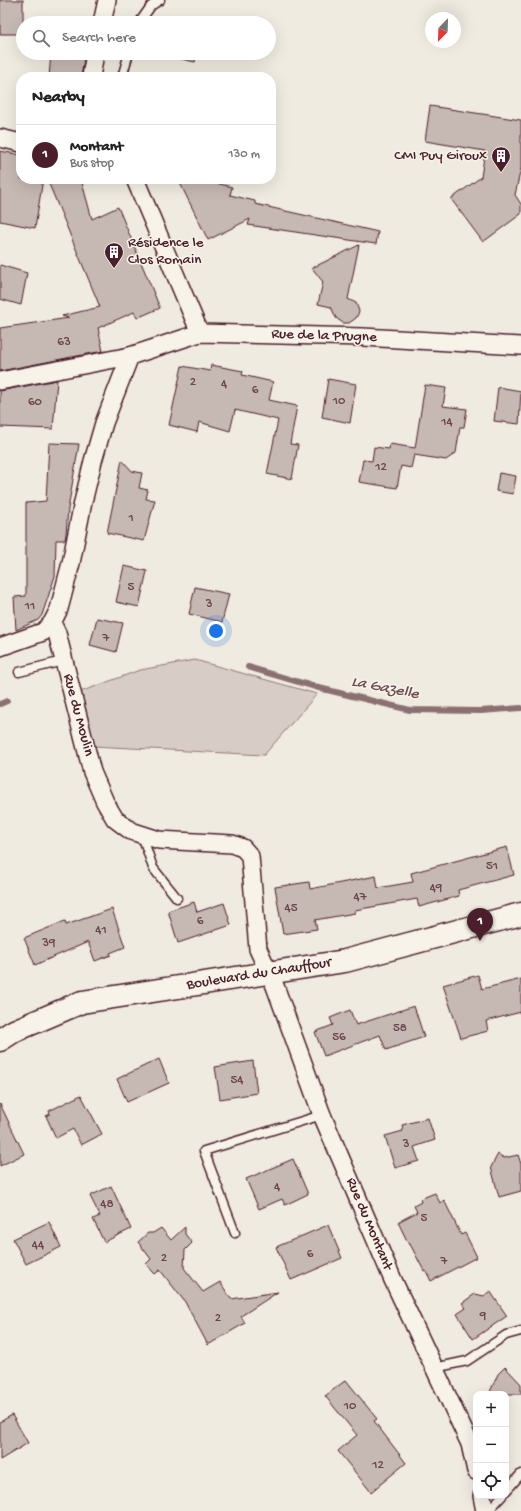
<!DOCTYPE html>
<html lang="en">
<head>
<meta charset="utf-8">
<style>
  body { margin:0; font-family:"Gochi Hand",sans-serif; background:#f6f6f6; color:#222 }
  .controls { position:absolute; right:12px; bottom:12px; display:grid; overflow:hidden; border-radius:8px; box-shadow:0 4px 16px #0002 }
  .controls button { width:36px; height:36px; display:grid; place-items:center; padding:0; border:0; border-bottom:1px solid #e0e0e0; background:#fff; color:#222; font:20px sans-serif }
  .compass { position:absolute; left:425px; top:12px; width:36px; height:36px; border-radius:50%; background:#fff; box-shadow:0 4px 16px #0002; rotate:203deg }
  .you { position:absolute; left:216px; top:631px; width:14px; height:14px; margin:-10px; border:3px solid #fff; border-radius:50%; background:#1a73e8; box-shadow:0 0 0 6px #1a73e833 }
  .badge { display:grid; place-items:center; width:26px; height:26px; border-radius:50%; background:#4a1f2b; color:#fff; font-size:13px; font-weight:700 }
  .pin { position:absolute; translate:-50% -33px; filter:drop-shadow(0 1px 2px #0008) }
  .pin::after { content:''; position:absolute; top:21px; width:14px; height:12px; background:inherit; clip-path:polygon(0 0,100% 0,50% 100%) }
  .list { margin:0; padding:0; list-style:none }
  h2 { display:flex; justify-content:space-between; align-items:center; height:52px; margin:0; padding:0 16px; font-size:17px }
  h2 small { font-size:13px; font-weight:400; color:#767676 }
  .list li { display:grid; grid-template-columns:26px 1fr auto; gap:12px; align-items:center; box-sizing:border-box; height:60px; padding:0 16px; border-top:1px solid #e0e0e0 }
  .list b { display:block; font-size:15px; white-space:nowrap }
  .list p { margin:0; font-size:13px; white-space:nowrap; color:#767676 }
  .list em { font-size:13px; font-style:normal; color:#767676 }
  .icon { flex:none; width:22px; height:22px; fill:none; stroke:currentColor; stroke-width:2; stroke-linecap:round; stroke-linejoin:round }
  .map { position:relative; flex:none; width:521px; height:1511px; overflow:hidden }
  .search { position:absolute; background:#fff; box-shadow:0 4px 16px #0002; left:16px; top:16px; width:260px; height:44px; display:flex; align-items:center; gap:10px; box-sizing:border-box; padding:0 14px; border-radius:22px; color:#767676; font-size:15px }
  .panel { position:absolute; background:#fff; box-shadow:0 4px 16px #0002; left:16px; top:72px; width:260px; height:112px; border-radius:16px }
  .map>svg:first-child { display:block }
  .green { fill:#d8cdc6; stroke:#917678 }
  .lines { fill:none; stroke-linecap:round; stroke-linejoin:round }
  .stream { stroke:#8b6f72; stroke-width:6 }
  .building { fill:#c6b8b3; stroke:#4a1f2b }
  .lane-casing { stroke:#4a1f2b; stroke-width:11 }
  .street-casing { stroke:#4a1f2b; stroke-width:20 }
  .secondary-casing { stroke:#4a1f2b; stroke-width:25 }
  .lane { stroke:#f7f3e8; stroke-width:8 }
  .street { stroke:#f7f3e8; stroke-width:17 }
  .secondary { stroke:#f7f3e8; stroke-width:22 }
  .labels { text-anchor:middle; dominant-baseline:central; stroke-width:3; stroke-linejoin:round; paint-order:stroke }
  .number-label { font-size:13px; fill:#69454d }
  .poi-label { font-size:15px; fill:#4a1f2b; stroke:#f7f3e8; text-anchor:end }
  .street-label { font-size:15px; fill:#4a1f2b; stroke:#f7f3e8 }
  .water-label { font-size:16px; font-style:italic; fill:#704e55; stroke:#f7f3e8 }
</style>
</head>
<body>
<div class="map">
<svg width="521" height="1511" viewBox="0 0 521 1511">
  <rect width="100%" height="100%" fill="#f0ebe0"/>
  <filter id="ink" filterUnits="userSpaceOnUse"><feTurbulence type="fractalNoise" baseFrequency=".025" numOctaves="2"/><feDisplacementMap in="SourceGraphic" scale="8" xChannelSelector="R" yChannelSelector="G"/><feConvolveMatrix kernelMatrix="1 2 1 2 8 2 1 2 1" color-interpolation-filters="sRGB"/></filter>
  <g filter="url(#ink)">
    <path class="green" d="M195 660 317 694 264 755 93 746 80 692 140 670Z"/>
    <g class="lines">
      <g class="stream">
        <path d="M248 667 319 688 410 710 481 711 521 708"/>
        <path d="M0 704 7 701"/>
      </g>
    </g>
    <g class="building">
      <rect x="0" y="0" width="23" height="34"/>
      <path d="M161 17 196 23H160Z"/>
      <path d="M51 53H85L81 77H49Z"/>
      <path d="M154 53H197L195 62Z"/>
      <path d="M430 106 521 120V168L515 195 521 204V214L483 242 451 199 481 177 485 151 425 141Z"/>
      <path d="M0 151 21 155V179H43L35 228 0 221Z"/>
      <path d="M47 179H81L92 219 118 207 160 308 137 318 134 312 98 328 103 351 0 371V328L69 318 62 316 100 307Z"/>
      <path d="M178 179H199L232 187 230 195 255 201V204L378 232 376 244 248 225 250 219 208 240Z"/>
      <path d="M359 245 348 299 356 303 359 311 358 314 356 318 349 323H343L336 318 331 307 318 304 323 282 312 268Z"/>
      <path d="M0 265 27 273 21 305 0 299Z"/>
      <path d="M211 365 243 371 242 375 273 382 269 400 297 406 290 444 298 445 292 479 267 474 278 420 235 410 230 431 199 422 197 432 169 425 182 366 210 371Z"/>
      <path d="M328 379 356 384 350 423 322 417Z"/>
      <path d="M57 380 53 429 0 427V391Z"/>
      <path d="M425 385 446 388 443 406 467 409 464 427H460L456 453 446 460 414 455 411 468 401 466 397 488 359 482 363 460 372 461 374 447 389 449 390 444 415 448Z"/>
      <path d="M498 387 521 391 519 424 494 421Z"/>
      <path d="M49 443 79 444 68 509 66 534 65 540H56L55 576 42 615 38 620 16 630 14 597 26 596V503L46 501Z"/>
      <path d="M122 460 132 471 142 473 139 488 148 490 146 499 155 500 144 541 107 533Z"/>
      <path d="M499 473 516 476 513 494 496 491Z"/>
      <path d="M124 566 147 571 139 607 116 602Z"/>
      <path d="M195 587 229 594 222 622 189 614Z"/>
      <path d="M97 618 123 623 116 652 90 645Z"/>
      <path d="M507 847 514 875 458 890 459 896 419 907 417 899 355 910V913L315 920 317 929 283 934 275 887 309 882 310 889 376 876 378 888 413 882 411 873Z"/>
      <path d="M194 902 197 912 224 903 231 925 178 943 168 911Z"/>
      <path d="M112 909 125 947 110 953 111 955 95 961 88 942 35 965 24 938 65 921 66 925Z"/>
      <path d="M478 975 482 989 521 979V1012L486 1021 488 1031 461 1038 443 985Z"/>
      <path d="M414 1006 424 1037 386 1050 380 1035 324 1056 315 1032 333 1025 330 1018 350 1010 356 1025Z"/>
      <path d="M159 1059 169 1083 127 1102 117 1079Z"/>
      <path d="M253 1061 257 1093 220 1099 215 1067Z"/>
      <path d="M81 1095 102 1134 81 1145 73 1129 56 1138 46 1116 50 1114 49 1111Z"/>
      <path d="M0 1104 24 1154 0 1166Z"/>
      <path d="M428 1118 435 1140 414 1147 419 1161 395 1168 385 1136 403 1131 402 1125Z"/>
      <path d="M498 1154 504 1158 518 1155 521 1164V1191L499 1197 491 1167Z"/>
      <path d="M293 1159 308 1194 285 1205 282 1199 259 1209 246 1179Z"/>
      <path d="M111 1186 131 1229 104 1242 93 1219 100 1216 90 1196Z"/>
      <path d="M435 1193 440 1203 444 1200 461 1235 465 1233 477 1257 431 1281 426 1271H424L410 1244 409 1245 398 1222 417 1212 414 1206 421 1202 420 1199Z"/>
      <path d="M49 1222 61 1247 26 1264 13 1239Z"/>
      <path d="M328 1225 342 1258 291 1280 276 1247Z"/>
      <path d="M185 1227V1234L192 1243 185 1250 184 1268 203 1292 220 1282 231 1299 278 1292 241 1316 245 1323 208 1345 185 1302 160 1270 155 1274 146 1264 151 1259 138 1242 148 1233H153L161 1228 171 1240Z"/>
      <path d="M490 1291 507 1316 473 1339 457 1314 466 1308 462 1303 475 1294 484 1296Z"/>
      <path d="M505 1367 521 1384V1394H489L498 1374Z"/>
      <path d="M346 1380 377 1419 374 1421 406 1463 371 1492 338 1451 357 1435 325 1396Z"/>
      <path d="M12 1415 28 1443 0 1460V1422Z"/>
    </g>
    <g class="lines">
      <g class="lane-casing">
        <g id="lane">
          <path d="M139 23 151 6 160 0"/>
          <path d="M122 77 129 53"/>
          <path d="M19 672 63 661"/>
          <path d="M142 835 153 868 177 898"/>
          <path d="M235 1233 204 1151 322 1115"/>
          <path d="M434 1368 467 1361 506 1335 521 1331"/>
          <path d="M506 1491 521 1474"/>
          <path d="M488 1511 502 1496"/>
        </g>
      </g>
      <g class="street-casing">
        <g id="street">
          <path d="M102 23 107 0"/>
          <path d="M91 77 95 53"/>
          <path d="M0 138 21 143"/>
          <path d="M135 179 200 333"/>
          <path d="M0 381 130 356 200 333 363 337 521 346"/>
          <path d="M52 623 57 633 92 772 105 802 115 819 131 831 159 840 232 844 243 848 250 856 258 949 275 986 322 1115 393 1280 470 1444 476 1471"/>
          <path d="M0 647 43 632 52 623 59 609 71 563 83 502 93 461 104 423 130 356"/>
          <path d="M482 1496 485 1511"/>
        </g>
      </g>
      <g class="secondary-casing">
        <path id="secondary" d="M0 1040 14 1031 82 1002 345 961 521 914"/>
      </g>
      <use href="#lane" class="lane"/>
      <use href="#street" class="street"/>
      <use href="#secondary" class="secondary"/>
    </g>
  </g>
  <defs>
    <g id="building-pin" transform="scale(1)"><path d="M0 17L-7.5 6A9.5 9.5 0 1 1 7.5 6Z" fill="#4a1f2b" stroke="#f7f3e8"/><path d="M-4-6H4V6H1V3H-1V6H-4ZM-2.5-4.3h1.7v1.8h-1.7ZM.8-4.3h1.7v1.8H.8ZM-2.5-1h1.7V.8h-1.7ZM.8-1h1.7V.8H.8Z" fill="#fff"/></g>
  </defs>
  <g fill-rule="evenodd">
    <use href="#building-pin" x="501" y="156"/>
    <use href="#building-pin" x="114" y="252"/>
  </g>
  <g class="labels">
    <g class="number-label">
      <text x="64" y="342">63</text>
      <text x="193" y="382">2</text>
      <text x="224" y="384">4</text>
      <text x="255" y="390">6</text>
      <text x="339" y="401">10</text>
      <text x="35" y="402">60</text>
      <text x="447" y="422">14</text>
      <text x="381" y="467">12</text>
      <text x="131" y="518">1</text>
      <text x="131" y="587">5</text>
      <text x="209" y="604">3</text>
      <text x="30" y="606">11</text>
      <text x="106" y="638">7</text>
      <text x="492" y="866">51</text>
      <text x="436" y="888">49</text>
      <text x="360" y="897">47</text>
      <text x="291" y="908">45</text>
      <text x="200" y="921">6</text>
      <text x="101" y="930">41</text>
      <text x="49" y="943">39</text>
      <text x="400" y="1028">58</text>
      <text x="339" y="1037">56</text>
      <text x="237" y="1080">54</text>
      <text x="406" y="1144">3</text>
      <text x="277" y="1187">4</text>
      <text x="107" y="1204">48</text>
      <text x="424" y="1218">5</text>
      <text x="38" y="1245">44</text>
      <text x="310" y="1254">6</text>
      <text x="164" y="1258">2</text>
      <text x="444" y="1261">7</text>
      <text x="483" y="1316">9</text>
      <text x="218" y="1318">2</text>
      <text x="350" y="1406">10</text>
      <text x="378" y="1465">12</text>
    </g>
    <g class="poi-label">
      <text x="487" y="156">CMI Puy Giroux</text>
      <text x="128" y="243" text-anchor="start">Résidence le<tspan x="128" dy="17">Clos Romain</tspan></text>
    </g>
    <g class="street-label">
      <text transform="translate(324 336) rotate(2)">Rue de la Prugne</text>
      <text transform="translate(78 715) rotate(75)">Rue du Moulin</text>
      <text transform="translate(259 974) rotate(-9)">Boulevard du Chauffour</text>
      <text transform="translate(369 1224) rotate(67)">Rue du Montant</text>
    </g>
    <g class="water-label">
      <text transform="translate(385 689) rotate(11)">La Gazelle</text>
    </g>
  </g>
</svg>
<div class="controls">
<button>+</button>
<button>−</button>
<button><svg class="icon" aria-label="locate" viewBox="0 0 24 24"><circle cx="12" cy="12" r="6"/><path d="M12 2v4M12 18v4M2 12h4M18 12h4"/></svg></button>
</div>
<svg class="compass" viewBox="-18 -18 36 36"><path d="M0-13l5 13h-10z" fill="#e53935"/><path d="M0 13l5-13h-10z" fill="#767676"/></svg>
<div class="you"></div>
<div class="pin badge" style="left:480px;top:941px">1</div>
<div class="search"><svg class="icon" aria-label="search" viewBox="0 0 24 24"><circle cx="10" cy="10" r="6"/><path d="M15 15l6 6"/></svg>Search here</div>
<section class="panel">
<h2>Nearby<small></small></h2>
<ul class="list">
<li><span class="badge">1</span><div><b>Montant</b><p>Bus stop</p></div><em>130 m</em></li>
</ul>
</section>
</div>
</body>
</html>
